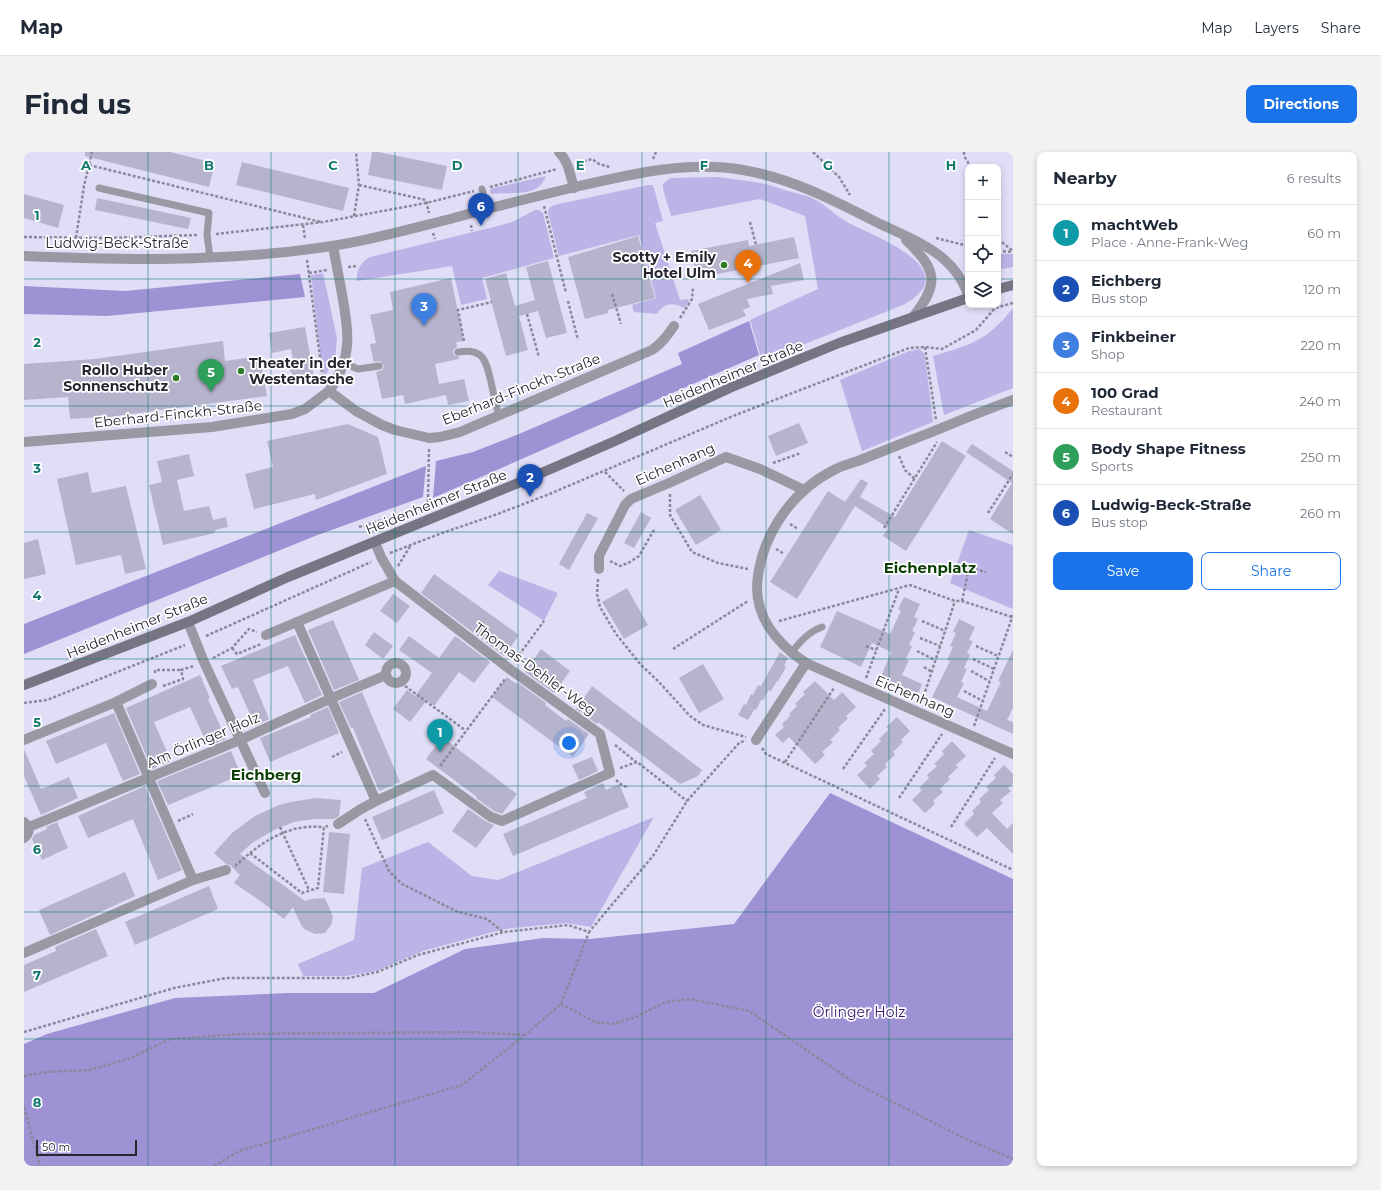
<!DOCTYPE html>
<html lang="en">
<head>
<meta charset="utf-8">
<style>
  body { margin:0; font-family:Montserrat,sans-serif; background:#f2f2f3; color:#1f2937 }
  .controls { position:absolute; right:12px; top:12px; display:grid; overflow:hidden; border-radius:8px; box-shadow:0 2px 6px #0003 }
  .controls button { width:36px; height:36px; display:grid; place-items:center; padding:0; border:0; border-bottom:1px solid #e0e1e3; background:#fff; color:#1f2937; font:20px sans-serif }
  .scale { position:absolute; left:12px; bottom:10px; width:101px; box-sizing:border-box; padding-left:4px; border:2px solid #27252f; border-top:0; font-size:11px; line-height:14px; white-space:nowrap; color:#27252f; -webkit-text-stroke:3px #fff; paint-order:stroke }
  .you { position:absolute; left:545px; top:591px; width:14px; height:14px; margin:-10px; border:3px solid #fff; border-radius:50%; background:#1a73e8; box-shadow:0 0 0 6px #1a73e833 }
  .badge { display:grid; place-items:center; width:26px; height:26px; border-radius:50%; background:#1a73e8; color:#fff; font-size:13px; font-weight:700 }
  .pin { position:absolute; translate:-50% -33px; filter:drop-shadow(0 1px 2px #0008) }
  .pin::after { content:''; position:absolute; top:21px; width:14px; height:12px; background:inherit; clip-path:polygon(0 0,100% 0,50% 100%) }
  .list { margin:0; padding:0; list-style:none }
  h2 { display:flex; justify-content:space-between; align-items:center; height:52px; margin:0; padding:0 16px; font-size:17px }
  h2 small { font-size:13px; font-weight:400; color:#747a83 }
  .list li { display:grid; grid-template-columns:26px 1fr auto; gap:12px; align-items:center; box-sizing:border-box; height:56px; padding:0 16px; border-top:1px solid #e0e1e3 }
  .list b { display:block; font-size:15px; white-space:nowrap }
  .list p { margin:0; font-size:13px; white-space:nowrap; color:#747a83 }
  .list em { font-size:13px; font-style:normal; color:#747a83 }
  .actions { display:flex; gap:8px; padding:12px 16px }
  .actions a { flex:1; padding:9px 0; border:1px solid #1a73e8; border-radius:8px; text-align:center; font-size:14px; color:#1a73e8 }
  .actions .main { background:#1a73e8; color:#fff }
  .icon { flex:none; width:22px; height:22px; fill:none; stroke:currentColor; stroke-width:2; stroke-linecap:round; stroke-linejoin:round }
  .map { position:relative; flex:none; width:989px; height:1014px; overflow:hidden; border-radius:8px }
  header { display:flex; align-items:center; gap:24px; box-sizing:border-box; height:56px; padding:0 20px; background:#fff; border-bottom:1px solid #e0e1e3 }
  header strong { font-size:19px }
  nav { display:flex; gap:22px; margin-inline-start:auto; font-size:14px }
  .intro { display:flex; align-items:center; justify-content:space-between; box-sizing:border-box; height:96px; padding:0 24px }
  h1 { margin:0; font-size:28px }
  .button { padding:10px 18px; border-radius:8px; background:#1a73e8; color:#fff; font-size:14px; font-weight:700 }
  main { display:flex; gap:24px; padding:0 24px }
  aside { flex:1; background:#fff; border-radius:8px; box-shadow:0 2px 6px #0003 }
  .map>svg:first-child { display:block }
  .green { fill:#bcb4e7 }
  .forest { fill:#9e92d4 }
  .building { fill:#b6b3cc }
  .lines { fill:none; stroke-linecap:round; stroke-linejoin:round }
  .path { stroke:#8b889b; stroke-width:2.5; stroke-dasharray:3 2; stroke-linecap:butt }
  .service { stroke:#9998a3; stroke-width:7 }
  .pedestrian { stroke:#9998a3; stroke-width:10 }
  .minor { stroke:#9998a3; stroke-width:10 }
  .secondary { stroke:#777584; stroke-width:10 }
  .grid { fill:none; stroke:#0f766e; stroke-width:1; stroke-opacity:0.55 }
  .poi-dot { fill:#2e7d26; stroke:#fff; stroke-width:1.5 }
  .labels { text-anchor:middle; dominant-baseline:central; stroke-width:3.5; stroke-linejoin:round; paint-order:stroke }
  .street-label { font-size:14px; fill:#27252f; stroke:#fff }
  .poi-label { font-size:14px; font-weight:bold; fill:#27252f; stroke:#fff; text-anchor:end }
  .park-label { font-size:14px; fill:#331967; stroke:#fff }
  .neighbourhood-label { font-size:15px; font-weight:bold; fill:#0b3f06; stroke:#fff }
  .grid-label { font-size:13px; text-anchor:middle; font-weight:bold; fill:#0f766e; stroke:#fff; stroke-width:3.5; stroke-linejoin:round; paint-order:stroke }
</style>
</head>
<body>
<header>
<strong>Map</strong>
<nav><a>Map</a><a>Layers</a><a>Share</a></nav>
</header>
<div class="intro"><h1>Find us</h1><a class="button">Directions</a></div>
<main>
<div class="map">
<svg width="989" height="1014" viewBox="0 0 989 1014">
  <rect width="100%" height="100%" fill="#e0ddf7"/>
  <g class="green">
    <path d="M522 24C514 47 487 39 467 42L466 37Z"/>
    <path d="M693 25C709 27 726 29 741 32 750 34 759 38 768 40 774 42 782 43 788 46 801 52 811 63 823 70 851 85 944 118 879 153L738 209 726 168 794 137 781 64 736 47 647 64 639 37V32L646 26Z"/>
    <path d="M624 33H628L630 36 639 69 631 71 656 148 664 147 665 149 660 156C649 150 640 151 633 162L610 160 608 153 632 146 615 83 535 104 524 61 525 56 530 53Z"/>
    <path d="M511 58H515L519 61 530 106 458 126 463 147 437 153 428 114 333 129C332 118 337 110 346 105L474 74 488 70Z"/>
    <path d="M974 102H989V115L974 118Z"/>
    <path d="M299 121 313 186 311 207 301 224 298 219 287 123Z"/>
    <path d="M988 157H989V236L920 263 909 204C922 200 937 196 950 190 965 183 978 170 988 157Z"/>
    <path d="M896 197 901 203 909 270 838 299 816 228 885 199Z"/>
    <path d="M945 378 989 393V457L926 431Z"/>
    <path d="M475 419 534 441 520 469 464 433Z"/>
    <path d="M630 665 567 775 543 771 480 777 399 799 352 819 322 824H279L274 812 330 788 338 716 404 690 448 724 474 728Z"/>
  </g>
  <g class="forest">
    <path d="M276 122 281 145 83 164 0 162V134L101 139Z"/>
    <path d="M725 169 735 203 409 346 412 309 449 300 495 282 658 212 654 201Z"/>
    <path d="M402 314 399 345 291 384 0 502V472Z"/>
    <path d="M806 641 989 727V1014H0V892L23 882 151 846 264 841H350L441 797 519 786 566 787 710 772Z"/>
  </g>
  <g class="building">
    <path d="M61 0H146L191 11 185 35 61 4Z"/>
    <path d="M348 0H354L423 14 418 38 344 23Z"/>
    <path d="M218 10 325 36 319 59 212 33Z"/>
    <path d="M0 42 40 53 34 76 0 66Z"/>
    <path d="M73 46 167 66 164 77 71 58Z"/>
    <path d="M614 84 631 146 584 158V161L561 167 544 105Z"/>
    <path d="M770 85 775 106 673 126 667 99 724 88 725 94Z"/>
    <path d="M524 109 543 181 522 186 514 159 495 164 504 198 482 204 461 127 482 121 491 154 511 148 502 115Z"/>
    <path d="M776 111 780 128 747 134 749 142 723 147 726 155 719 158 722 164 685 178 674 152Z"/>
    <path d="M427 126 440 189 432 190 433 195 429 198 430 203 435 205V207L411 212 415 232 440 227 445 249 424 253 422 243 381 252 379 243 358 247 352 220 358 218 360 214 356 209 350 210 349 207 346 192 352 191 346 163 369 158 366 140Z"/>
    <path d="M281 175 290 225 272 228 265 217 270 214 267 197 248 201 245 181Z"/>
    <path d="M199 189 201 209 236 204 243 244 77 266V265L46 267 44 245 0 248V212L71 207Z"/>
    <path d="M775 271 784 291 752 304 744 284Z"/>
    <path d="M324 272 354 285 363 322 292 348 291 342 230 357 221 322 249 315 243 289Z"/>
    <path d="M918 289 942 304 882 399 859 384 864 376 831 354 773 447 746 430 804 339 821 350 837 327 844 331 836 345 871 365Z"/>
    <path d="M948 292 989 319V382L966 367 988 331 942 300Z"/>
    <path d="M165 302 170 324 153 328 160 359 185 354 189 368 202 365 204 375 191 378V381L139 393 125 333 138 330 133 309Z"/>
    <path d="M64 320 68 341 102 334 122 417 101 422 97 403 52 413 33 327Z"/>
    <path d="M676 343 697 378 672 393 651 358Z"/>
    <path d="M617 360 627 366 610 396 600 391Z"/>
    <path d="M563 361 574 366 545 418 535 412Z"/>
    <path d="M14 387 22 422 0 427V391Z"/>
    <path d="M410 422 495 483 480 504 397 441Z"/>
    <path d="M603 436 624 473 600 487 578 450Z"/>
    <path d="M369 442 386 454 373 471 356 459Z"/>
    <path d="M880 445 896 452 890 465 894 467 888 479 891 480 885 493 888 494 882 507 885 508 878 523 898 532 894 542 857 525 867 500 848 491 837 515 796 495 813 459 866 482 877 459 874 457Z"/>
    <path d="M935 467 951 475 945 488 949 489 943 501 946 503 940 516 943 517 937 530 940 531 933 545 963 559 977 530 974 529 989 498V556L983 568 989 570V582L908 545 926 509 923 508 929 495 926 494 932 481 929 480Z"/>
    <path d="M309 468 335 528 310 538 284 478Z"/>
    <path d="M350 480 369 494 359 507 341 493Z"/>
    <path d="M271 483 298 543 281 551 264 514 229 528 245 567 231 574 214 535 208 537 197 514Z"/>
    <path d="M385 484 415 506 431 484 466 510 450 531 435 520 410 554 403 548 386 570 369 557 383 538 391 544 408 521 375 498Z"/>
    <path d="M517 497 546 519 530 541 501 520Z"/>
    <path d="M756 500 764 506 760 514 762 515 754 529H753L747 539 745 538 739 548H737L732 558 726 556 730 558 724 568 714 563 720 552 722 553 727 542 729 543 734 533 737 534Z"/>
    <path d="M679 512 700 547 675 561 655 526Z"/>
    <path d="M176 523 186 546 184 547 202 587 184 594 166 555 130 570 147 609 128 617 102 556Z"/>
    <path d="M483 525 492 532 493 530 522 551 521 553 542 569 544 567 565 582 549 605 468 545Z"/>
    <path d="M791 529 810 548 818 540 832 555 822 564 824 566 814 576 816 578 806 588 809 590 798 600 801 603 791 612 765 585 759 591 751 583 760 575 758 572 767 563 765 562 773 554 771 552 781 542 779 540Z"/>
    <path d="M568 534 678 618 674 624 656 632 574 570 573 572 552 557Z"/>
    <path d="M338 540 376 630 355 639 329 576H327L315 550Z"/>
    <path d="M304 555 315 581 246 610 236 586 287 565 286 563Z"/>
    <path d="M90 561 116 622 99 629 82 591 32 612 22 589Z"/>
    <path d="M873 565 886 579 877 588 879 590 869 600 871 603 861 612 863 615 853 624 856 627 846 637 833 623 843 614 840 611 850 602 847 599 857 589 855 587 865 577 862 575Z"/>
    <path d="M418 585 493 642 478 662 470 659 452 646 453 645 402 607Z"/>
    <path d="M928 589 942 604 932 613 934 615 924 625 926 627 916 637 919 640 909 649 911 652 901 661 888 648 898 638 895 636 905 626 903 623 913 614 910 612 920 602 918 599Z"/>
    <path d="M0 597 17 637 45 625 54 646 17 663 0 624Z"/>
    <path d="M207 599 217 623 144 653 133 629Z"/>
    <path d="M568 605 574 619 555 628 548 613Z"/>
    <path d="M980 613 989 622V632L984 636 987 639 976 648 979 651 968 661 983 677 989 671V702L963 676 953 685 940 672 950 662 948 659 957 650 955 647 965 638 962 635 972 626 970 623Z"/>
    <path d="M579 631 582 638 595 632 605 655 489 704 479 682 563 646 560 640Z"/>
    <path d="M121 634 158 718 134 728 109 667 64 686 54 664Z"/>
    <path d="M410 638 420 661 358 688 348 665Z"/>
    <path d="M292 646 317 648 315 664 310 667H291L270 670 250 678 228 691 216 702 281 749 287 747 301 746 309 765 307 773 301 781 291 782 280 777 277 773 269 755 260 767 235 748 210 731 216 723 206 713 202 712 190 701 208 681 231 664 255 653 267 650Z"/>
    <path d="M444 657 463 670 470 673 452 696 428 679Z"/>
    <path d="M33 670 44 696 18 708 8 687 10 683 23 677 22 675Z"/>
    <path d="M305 680 326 682 320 742 299 740Z"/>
    <path d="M101 720 111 744 26 783 15 758Z"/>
    <path d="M185 734 194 757 111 793 101 770Z"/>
    <path d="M72 777 84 804 0 840V813L32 799 31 795Z"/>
  </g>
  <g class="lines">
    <g class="path">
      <path d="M789 0 815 25 826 43"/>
      <path d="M940 0V4L947 15"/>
      <path d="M629 7 632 0"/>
      <path d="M555 11 568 7 575 12 586 15"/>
      <path d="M65 13 297 70"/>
      <path d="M335 33 402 48 405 61"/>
      <path d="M466 35 533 17"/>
      <path d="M520 54 542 141"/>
      <path d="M330 64 335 33 332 0"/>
      <path d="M726 70 732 93"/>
      <path d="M279 73 281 87"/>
      <path d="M447 73 448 79"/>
      <path d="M409 81 411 87"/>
      <path d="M192 82 299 70 402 51 450 39"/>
      <path d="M0 85 85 86 173 83"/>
      <path d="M52 86 60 34 68 0"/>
      <path d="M912 86 944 94"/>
      <path d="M974 87 989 99"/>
      <path d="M974 99 989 100"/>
      <path d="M283 108 299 228"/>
      <path d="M324 115 333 114"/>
      <path d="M285 121 303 118"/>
      <path d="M588 142 597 172"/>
      <path d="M544 149 554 188"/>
      <path d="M503 162 515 205"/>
      <path d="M656 166 668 147 669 136"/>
      <path d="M440 189 434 158 468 150"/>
      <path d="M901 195 912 268"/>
      <path d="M405 297 404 349 407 355"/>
      <path d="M981 300 989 305"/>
      <path d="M875 304 881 318 891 327"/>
      <path d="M749 311 777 301"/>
      <path d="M581 320 600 339"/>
      <path d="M646 342V363L668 400 694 411 724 417"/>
      <path d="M964 361 989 322"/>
      <path d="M766 372 774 377"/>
      <path d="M335 375 372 364 406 352"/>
      <path d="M860 376 913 290"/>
      <path d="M752 397 759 401"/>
      <path d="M366 401 418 381 471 363 523 343 709 264 885 196 901 195 918 197 952 178 971 156 989 151"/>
      <path d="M586 409 596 414 606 410 615 404 631 376"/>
      <path d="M374 414 387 393"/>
      <path d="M574 427 573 442 576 455 592 482 617 513 634 529 666 564 679 573 722 585"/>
      <path d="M938 449 945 416 962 420"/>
      <path d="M755 469 886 433 931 449H938L988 465"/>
      <path d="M898 469 921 479"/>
      <path d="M182 484 347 410"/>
      <path d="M896 486 916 494"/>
      <path d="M842 494 852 498"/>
      <path d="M952 494 974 504"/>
      <path d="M208 496 213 502 237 492"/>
      <path d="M649 497 724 449"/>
      <path d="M893 499 911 508"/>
      <path d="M189 506 208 496 225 477 233 480"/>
      <path d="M492 507 520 469"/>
      <path d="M949 507 970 517"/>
      <path d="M900 515 908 520"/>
      <path d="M947 519 965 529"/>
      <path d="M131 521V518H157"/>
      <path d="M842 526 875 437"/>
      <path d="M377 531 441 578"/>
      <path d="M139 534 159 527 157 518 170 514"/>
      <path d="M940 539 959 549"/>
      <path d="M898 549 931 449"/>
      <path d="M0 551 23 548 161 493"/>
      <path d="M950 574 989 463"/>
      <path d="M591 593 612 610"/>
      <path d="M738 596 742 602 989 718"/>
      <path d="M308 605 318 600"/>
      <path d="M761 610 810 536"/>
      <path d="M416 614 481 527"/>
      <path d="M596 616 613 610 663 649"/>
      <path d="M819 617 861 557"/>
      <path d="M592 628 599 634 605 635"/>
      <path d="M875 646 918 582"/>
      <path d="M341 667 365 719 378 732 434 760 463 767 479 780"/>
      <path d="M154 669 169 662"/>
      <path d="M256 675 285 738"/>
      <path d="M927 675 971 606"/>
      <path d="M226 701C242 688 263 676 284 675 289 674 295 675 300 675"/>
      <path d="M211 714 226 701 278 741 294 736 300 675 304 674"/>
      <path d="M537 852 571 870 588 872 609 866 642 850 666 847 725 859 831 931 942 987 989 1007"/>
      <path d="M0 880 150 836 202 826H325L353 820 394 803 480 780 544 773 565 780 629 704 663 649 716 590 722 589"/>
      <path d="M0 924 22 920 66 918 107 906 146 887 218 882 320 881 445 880 501 883"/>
      <path d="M0 955 16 1014"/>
      <path d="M190 1014 215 999 438 933 501 883 537 852 565 780"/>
    </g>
    <g class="service">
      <path d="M75 36 185 61 183 83 186 105"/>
      <path d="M458 37 463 57"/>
      <path d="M434 200C442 199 452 198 458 205 467 216 469 248 475 263"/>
      <path d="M320 211 334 217 355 214"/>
      <path d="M767 501C776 490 784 480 798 475"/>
    </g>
    <g class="pedestrian">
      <path d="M314 672 337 657 352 649"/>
      <path d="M169 728 202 718"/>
    </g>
    <g class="minor">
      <path d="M535 0C545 10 546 23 550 36"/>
      <path d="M882 88C913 118 916 131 889 165"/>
      <path d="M0 104C97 108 197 110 294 96 339 90 382 78 426 67 466 56 506 46 547 36 603 23 661 8 719 18 767 26 811 49 854 71 890 88 930 101 944 143"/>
      <path d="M305 239C329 206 325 180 318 142 315 126 312 110 309 94"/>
      <path d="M989 248C955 260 921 275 887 288 869 295 852 302 834 309 825 312 816 314 808 319 769 339 740 380 734 424 728 462 752 491 782 511L989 602"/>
      <path d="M0 290 188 275 268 262 281 257 305 239 332 259 358 273 371 278 405 286 416 285 436 280 628 198C638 191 643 184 650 174"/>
      <path d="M351 390 357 405 371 429 487 518 576 582 586 621 478 669 467 665 409 623 352 649 273 470 371 429"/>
      <path d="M575 417V404L601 353 607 347 645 331 702 305 736 317 780 338"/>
      <path d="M164 470 180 510 241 641"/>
      <path d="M242 483 273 470"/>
      <circle cx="372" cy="521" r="10"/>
      <path d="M0 588 92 550 128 532"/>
      <path d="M732 588 782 511"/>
      <path d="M0 670 5 675C5 680 4 683 0 686"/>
      <path d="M5 675 216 588 308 546 362 523"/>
      <path d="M0 801 169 728 92 550"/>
    </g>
    <g class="secondary">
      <path d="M974 137 989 133"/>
      <path d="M0 533 164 470 264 425 499 329 591 289 708 235 815 191 944 146"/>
    </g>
  </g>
  <path class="grid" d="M124 0V1014M247 0V1014M371 0V1014M494 0V1014M618 0V1014M742 0V1014M865 0V1014M0 127H944M974 127H989M0 254H989M0 380H989M0 507H989M0 634H989M0 760H989M0 887H989"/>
  <g class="poi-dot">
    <circle cx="700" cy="113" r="4"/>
    <circle cx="217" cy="219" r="4"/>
    <circle cx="152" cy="226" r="4"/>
  </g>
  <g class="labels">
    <g class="street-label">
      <text x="93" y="91">Ludwig-Beck-Straße</text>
      <text transform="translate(709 222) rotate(-23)">Heidenheimer Straße</text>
      <text transform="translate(497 237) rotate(-22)">Eberhard-Finckh-Straße</text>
      <text transform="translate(154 262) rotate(-6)">Eberhard-Finckh-Straße</text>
      <text transform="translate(651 312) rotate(-24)">Eichenhang</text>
      <text transform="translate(412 350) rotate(-22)">Heidenheimer Straße</text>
      <text transform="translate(113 474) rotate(-22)">Heidenheimer Straße</text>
      <text transform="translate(511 517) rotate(36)">Thomas-Dehler-Weg</text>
      <text transform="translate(891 544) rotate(23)">Eichenhang</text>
      <text transform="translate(179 588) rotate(-23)">Am Örlinger Holz</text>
    </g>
    <g class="poi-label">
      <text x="692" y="105">Scotty + Emily<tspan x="692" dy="16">Hotel Ulm</tspan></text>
      <text x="225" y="211" text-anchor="start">Theater in der<tspan x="225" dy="16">Westentasche</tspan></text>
      <text x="144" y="218">Rollo Huber<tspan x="144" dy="16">Sonnenschutz</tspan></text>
    </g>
    <g class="park-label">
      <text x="835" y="860">Örlinger Holz</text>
    </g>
    <g class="neighbourhood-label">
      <text x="906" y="415">Eichenplatz</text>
      <text x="242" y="622">Eichberg</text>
    </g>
  </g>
  <g class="grid-label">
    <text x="62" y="18">A</text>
    <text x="185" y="18">B</text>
    <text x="309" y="18">C</text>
    <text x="433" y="18">D</text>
    <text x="556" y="18">E</text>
    <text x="680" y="18">F</text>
    <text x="804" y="18">G</text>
    <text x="927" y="18">H</text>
    <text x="13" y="68">1</text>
    <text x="13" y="195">2</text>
    <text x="13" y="321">3</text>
    <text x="13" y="448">4</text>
    <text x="13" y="575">5</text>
    <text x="13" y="702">6</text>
    <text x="13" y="828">7</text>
    <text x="13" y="955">8</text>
  </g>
</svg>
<div class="controls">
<button>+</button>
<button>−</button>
<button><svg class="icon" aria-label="locate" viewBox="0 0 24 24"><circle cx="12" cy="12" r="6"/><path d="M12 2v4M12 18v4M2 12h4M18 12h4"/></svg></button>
<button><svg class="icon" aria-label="layers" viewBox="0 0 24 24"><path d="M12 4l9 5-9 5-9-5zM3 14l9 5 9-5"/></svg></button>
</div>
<div class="scale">50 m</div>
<div class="you"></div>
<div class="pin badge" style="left:416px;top:600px;background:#0f9aa8">1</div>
<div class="pin badge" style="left:506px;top:345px;background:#1a4fb4">2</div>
<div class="pin badge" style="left:400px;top:174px;background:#3f7fe0">3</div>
<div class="pin badge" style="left:724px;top:131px;background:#e8710a">4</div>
<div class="pin badge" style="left:187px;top:240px;background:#2e9e5b">5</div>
<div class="pin badge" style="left:457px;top:74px;background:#1a4fb4">6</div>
</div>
<aside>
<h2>Nearby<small>6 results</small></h2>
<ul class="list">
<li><span class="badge" style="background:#0f9aa8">1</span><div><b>machtWeb</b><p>Place · Anne-Frank-Weg</p></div><em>60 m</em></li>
<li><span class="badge" style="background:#1a4fb4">2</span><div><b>Eichberg</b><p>Bus stop</p></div><em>120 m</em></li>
<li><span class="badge" style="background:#3f7fe0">3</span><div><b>Finkbeiner</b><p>Shop</p></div><em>220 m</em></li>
<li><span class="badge" style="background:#e8710a">4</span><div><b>100 Grad</b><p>Restaurant</p></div><em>240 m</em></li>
<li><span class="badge" style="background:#2e9e5b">5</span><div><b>Body Shape Fitness</b><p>Sports</p></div><em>250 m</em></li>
<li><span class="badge" style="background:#1a4fb4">6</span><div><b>Ludwig-Beck-Straße</b><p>Bus stop</p></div><em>260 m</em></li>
</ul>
<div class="actions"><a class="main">Save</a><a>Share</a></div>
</aside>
</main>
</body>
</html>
